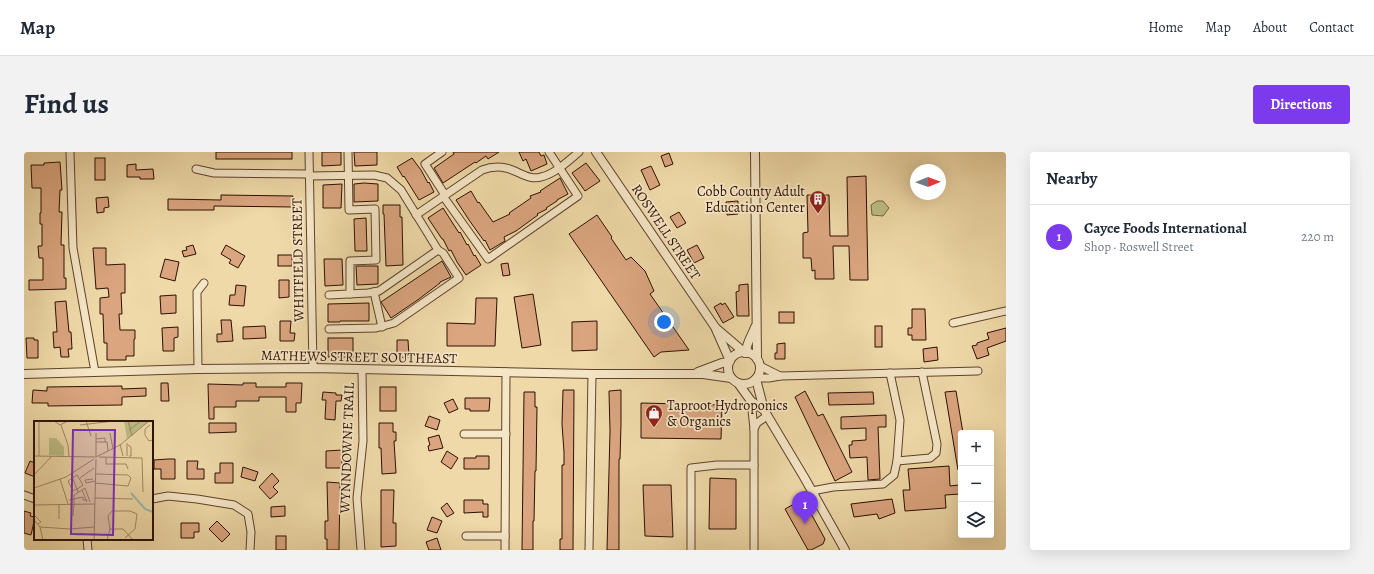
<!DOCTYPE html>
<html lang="en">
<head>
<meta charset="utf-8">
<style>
  body { margin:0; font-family:Alegreya,serif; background:#f2f2f3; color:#1f2937 }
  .controls { position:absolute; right:12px; bottom:12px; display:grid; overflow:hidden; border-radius:4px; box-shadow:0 4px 16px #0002 }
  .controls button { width:36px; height:36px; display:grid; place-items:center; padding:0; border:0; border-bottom:1px solid #e0e1e3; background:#fff; color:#1f2937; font:20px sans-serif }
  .compass { position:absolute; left:886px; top:12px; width:36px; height:36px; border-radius:50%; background:#fff; box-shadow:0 4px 16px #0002; rotate:89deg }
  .you { position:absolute; left:640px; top:170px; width:14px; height:14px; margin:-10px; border:3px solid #fff; border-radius:50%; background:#1a73e8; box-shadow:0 0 0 6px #1a73e833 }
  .badge { display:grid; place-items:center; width:26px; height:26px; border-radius:50%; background:#7c3aed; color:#fff; font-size:13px; font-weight:700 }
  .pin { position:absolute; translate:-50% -33px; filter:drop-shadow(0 1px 2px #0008) }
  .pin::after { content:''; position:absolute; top:21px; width:14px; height:12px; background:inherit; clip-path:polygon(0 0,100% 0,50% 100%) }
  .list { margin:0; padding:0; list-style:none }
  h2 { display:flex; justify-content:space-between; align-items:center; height:52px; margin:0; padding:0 16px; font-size:17px }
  h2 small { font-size:13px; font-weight:400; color:#747a83 }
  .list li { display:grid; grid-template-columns:26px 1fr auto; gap:12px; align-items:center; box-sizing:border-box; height:64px; padding:0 16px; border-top:1px solid #e0e1e3 }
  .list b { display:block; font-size:15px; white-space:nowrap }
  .list p { margin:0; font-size:13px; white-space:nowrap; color:#747a83 }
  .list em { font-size:13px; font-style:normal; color:#747a83 }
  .icon { flex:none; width:22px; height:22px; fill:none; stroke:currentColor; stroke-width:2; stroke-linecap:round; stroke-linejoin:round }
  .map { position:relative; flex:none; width:982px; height:398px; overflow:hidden; border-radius:4px }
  header { display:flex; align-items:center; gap:24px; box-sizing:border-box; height:56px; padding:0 20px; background:#fff; border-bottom:1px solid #e0e1e3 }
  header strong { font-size:19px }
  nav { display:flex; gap:22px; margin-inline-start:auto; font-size:14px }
  .intro { display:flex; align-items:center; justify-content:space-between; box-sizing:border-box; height:96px; padding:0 24px }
  h1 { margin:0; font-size:28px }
  .button { padding:10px 18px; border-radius:4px; background:#7c3aed; color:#fff; font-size:14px; font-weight:700 }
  main { display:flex; gap:24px; padding:0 24px }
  aside { flex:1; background:#fff; border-radius:4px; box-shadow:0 4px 16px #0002 }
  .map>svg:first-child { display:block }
  .green { fill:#bcbe85; stroke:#746744 }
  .building { fill:#daa57f; stroke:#2d1002 }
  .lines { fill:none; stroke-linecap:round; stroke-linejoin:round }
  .minor-casing { stroke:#5e422c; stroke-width:9 }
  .tertiary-casing { stroke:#5e422c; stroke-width:10 }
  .minor { stroke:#f5e6c6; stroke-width:7 }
  .tertiary { stroke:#f5e6c6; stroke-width:8 }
  .labels { text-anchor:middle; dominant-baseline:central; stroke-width:3.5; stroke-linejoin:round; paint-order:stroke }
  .poi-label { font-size:14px; fill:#2d1002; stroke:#f5e6c6; text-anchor:end }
  .street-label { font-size:14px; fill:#2d1002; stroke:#f5e6c6 }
  .inset-river { fill:none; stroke:#9abaac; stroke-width:2 }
  .inset-road { fill:none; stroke:#a18966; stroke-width:1 }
  .view { fill:#7b2cbf; fill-opacity:0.15; stroke:#7b2cbf; stroke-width:2 }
  .inset-edge { fill:none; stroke:#2d1002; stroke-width:2 }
</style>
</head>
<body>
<header>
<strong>Map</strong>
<nav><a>Home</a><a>Map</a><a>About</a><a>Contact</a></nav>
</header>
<div class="intro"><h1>Find us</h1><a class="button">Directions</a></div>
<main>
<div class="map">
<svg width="982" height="398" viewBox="0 0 982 398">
  <rect width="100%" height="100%" fill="#efd9a8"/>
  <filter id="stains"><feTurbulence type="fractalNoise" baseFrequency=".005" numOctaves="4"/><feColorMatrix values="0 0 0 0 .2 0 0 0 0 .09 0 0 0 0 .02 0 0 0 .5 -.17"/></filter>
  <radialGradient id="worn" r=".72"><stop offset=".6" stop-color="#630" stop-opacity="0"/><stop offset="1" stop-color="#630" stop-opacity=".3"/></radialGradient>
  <path class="green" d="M853 49H859L865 56 859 64 848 63 847 53Z"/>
  <g class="building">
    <rect x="192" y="0" width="76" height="7"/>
    <path d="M298 0H317V13L298 14Z"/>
    <path d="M330 0H353V13L331 14Z"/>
    <path d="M429 0H475L464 7 462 4 452 11 451 10 419 31 410 16 430 2Z"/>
    <path d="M495 0H515L517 4 520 3 523 12 507 19 502 7 499 9Z"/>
    <path d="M645 1 649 12 641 15 637 4Z"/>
    <rect x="71" y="6" width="10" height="22"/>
    <path d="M388 6 397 18 404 31 405 30 410 40 395 48 380 24 379 25 373 15Z"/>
    <path d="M36 10 38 38H36L35 60H38L37 93H40V126H42V137L5 138V128H19V106H15L14 94H18V72H16V61H17V36H8L7 13H20V11Z"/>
    <path d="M562 11 576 29 561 39 548 21Z"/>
    <path d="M112 12V18L129 17 130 27H116V25H103V13Z"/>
    <path d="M627 14 636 33 626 38 617 18Z"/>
    <path d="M842 24 844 128H826L825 94H809L810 127H791V118L788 119 787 106H779V81L784 80 783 43H805L806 84H824L823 25Z"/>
    <path d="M536 26 544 42 533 48V49L522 56 523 57 513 62 514 63 492 79 480 85 481 89 466 98 461 88 460 89 445 68 432 48 447 39 454 51 455 50 469 70 486 62 485 61 507 46 506 44 517 40 516 39Z"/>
    <path d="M340 31 354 32V49L330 50V32Z"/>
    <path d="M318 32 317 56H299V33Z"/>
    <path d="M197 43 269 44V55L190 54V58H144V47L197 48Z"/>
    <path d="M84 45 85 55 80 56V60L73 61 72 46Z"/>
    <path d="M714 49V62L703 63 702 50Z"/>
    <path d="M359 53H376V65H378L379 113 362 114 360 62H359Z"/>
    <path d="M419 56 435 81 436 80 443 93 444 92 450 104 451 103 457 113 442 123 433 110 427 98 425 99 419 87H418L404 66Z"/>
    <path d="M655 60 662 71 653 76 646 65Z"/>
    <path d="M573 63 588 85 587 86 602 108 607 105 621 119 630 139 626 142 665 198 637 200 630 205 545 82Z"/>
    <path d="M342 66 343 99H331L330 67Z"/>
    <path d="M169 93 172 102 160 105 158 99 163 98 162 95Z"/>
    <path d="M202 93 221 104 214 116 205 111 207 108 197 102Z"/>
    <path d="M673 93 680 106 670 111 663 98Z"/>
    <path d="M69 96H82V113L101 112V141H97L98 162H95L96 178H111V187H110V204H102V208H83V191H80L79 162H76V146L85 145 84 136 72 137Z"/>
    <rect x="254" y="103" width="14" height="11"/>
    <path d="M141 107 155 110 151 129 136 125Z"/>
    <path d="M300 107H318L319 133 301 134Z"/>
    <path d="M418 109 427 125 416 130V131L395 147 367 166 357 150Z"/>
    <path d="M484 111 486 123 479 124 477 112Z"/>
    <path d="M332 114H354V132L333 133Z"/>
    <path d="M255 128H265V145L255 146Z"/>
    <path d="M724 132 725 164H713L712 140 715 139V133Z"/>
    <path d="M212 133 222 134 220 154 205 153 206 143H211Z"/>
    <path d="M509 142 517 193 498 196 490 145Z"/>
    <path d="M152 143V161L137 162 136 144Z"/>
    <path d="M452 146H473L471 194H423V171L451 172Z"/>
    <path d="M42 149 45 180H47L48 197H44L45 205H37L36 195 30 196 29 180H33L31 150Z"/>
    <path d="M345 151V169H316V170H304V152Z"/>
    <path d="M697 151 698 153 701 151 710 165 699 171 690 155Z"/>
    <path d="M888 157H901L902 188H888V183H884V176H888Z"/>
    <rect x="755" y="160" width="15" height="11"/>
    <path d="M197 168H207L209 189 193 190V182H198Z"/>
    <path d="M256 169H267L266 181H271L270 189H256Z"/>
    <path d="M573 169V198L548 199V170Z"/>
    <path d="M241 174 242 186 219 187V175Z"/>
    <rect x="851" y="174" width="7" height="21"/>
    <path d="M154 175V185L150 186V199H139L138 176Z"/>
    <path d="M982 176V189L963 196 965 203 953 207 948 194 953 193V191L965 187 963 181Z"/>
    <path d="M2 186H10V188H14V206H3Z"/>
    <rect x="304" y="186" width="25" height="19"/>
    <path d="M373 188H384L385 205 373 206Z"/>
    <path d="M761 191V207H751V201H753V192Z"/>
    <path d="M913 195 914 208 900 210 899 197Z"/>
    <path d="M137 231H144L145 249H137Z"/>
    <path d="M219 231H232V235H262V231H278L277 251H272V260H262V245H235V249H212V255H190V267H185L184 232 219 233Z"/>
    <path d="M98 234V237L122 236V244L98 245V253L24 254V251H8L9 238 23 239V235Z"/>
    <rect x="356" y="235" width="16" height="24"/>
    <path d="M539 238H550L549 398H536V387H538V313H540V300L538 272Z"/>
    <path d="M597 238V272L596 307H595V398H583L586 279 585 239Z"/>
    <path d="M781 239 794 264 799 262 828 320 811 329 771 245Z"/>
    <path d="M932 239 939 281H937V318H934L921 240Z"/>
    <path d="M299 240 312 241V243H318L317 249H312L311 268 301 267 302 248H298Z"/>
    <path d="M500 240H511V255H513L512 319H511L510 369H509V398H498Z"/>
    <path d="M849 240 850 252 805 253 804 241Z"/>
    <path d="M441 246H466L465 259H446V257H441Z"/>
    <path d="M429 247 434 257 425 261 420 251Z"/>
    <path d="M617 251 698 253 697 287 617 286Z"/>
    <path d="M862 263V275H854L856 327 844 328 843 305 826 306 825 293H828V289L842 288V276L817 277V265Z"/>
    <path d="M405 264 416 268 413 278 401 274Z"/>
    <path d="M185 271H212V280L185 281Z"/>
    <path d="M355 271H369V280H372V289H370L372 321 358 322 357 296H355Z"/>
    <path d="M415 283 419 296 405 299 404 294 406 293 404 286Z"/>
    <path d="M318 298V316H302V299Z"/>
    <path d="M423 299 434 306 427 317 417 310Z"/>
    <path d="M452 304H465V317H440V306H452Z"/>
    <path d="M144 307H151V327H137V317H130V308Z"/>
    <path d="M6 309 11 311V325L1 321Z"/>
    <path d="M163 309H174L173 317H180V327H163Z"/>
    <path d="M196 311H209V331H191V321H196Z"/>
    <path d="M925 314 926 334 935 333 936 342 921 343 922 356 881 359 879 338H886L884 317Z"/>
    <path d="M219 315 234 320 231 329 217 325Z"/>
    <path d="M248 321 255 329 249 335 254 340 246 347 235 335Z"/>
    <path d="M686 326 712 327V377H685Z"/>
    <path d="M303 330 316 331 315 398H303V387H301V369H304Z"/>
    <path d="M619 333H647L649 385 621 384Z"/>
    <path d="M357 338H370L369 371H372V394L357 395Z"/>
    <path d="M779 347 801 387 799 392 787 398H784L761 357Z"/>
    <path d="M868 347 871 361 855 367 853 362 830 365 827 352Z"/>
    <path d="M440 348H459V352H464V365H459V360L440 361Z"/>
    <path d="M423 351 430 361 423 365 417 356Z"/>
    <path d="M261 354V364L247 365V355Z"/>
    <path d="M0 359 7 361 6 364 11 365 7 383 0 381Z"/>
    <path d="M408 365 418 369 413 381 403 378Z"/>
    <path d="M193 369 206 382 198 390 185 377Z"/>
    <path d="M157 371H175V380H170V386H157Z"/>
    <rect x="252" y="384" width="10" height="14"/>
    <path d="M413 386 417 398H405L402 390Z"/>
  </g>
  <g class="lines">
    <g class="minor-casing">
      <g id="minor">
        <path d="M46 0 49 96 71 220"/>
        <path d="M285 0 289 216"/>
        <path d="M324 0 325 58 351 57 352 108 326 109V142"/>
        <path d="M418 0 401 12 421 43"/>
        <path d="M172 17 190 21 285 22"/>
        <path d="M285 24 350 23 363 26 377 38 414 98 355 139 344 141 305 143"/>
        <path d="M419 44 464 107 554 44 525 0"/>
        <path d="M392 63 458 18C466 15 473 14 482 16 493 18 505 29 517 25 531 22 544 9 555 0"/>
        <path d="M350 140 358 175"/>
        <path d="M929 171 982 159"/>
        <path d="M305 177 352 176 370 171 435 126 419 101 414 98"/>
        <path d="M736 214 756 224"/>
        <path d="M174 217 173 140 180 131"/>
        <path d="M733 226H745L756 224 954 219"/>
        <path d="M727 249 730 277V398"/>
        <path d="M730 277 733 271 743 264"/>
        <path d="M440 282H482"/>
        <path d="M873 309 906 306 912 301 913 292 898 220"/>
        <path d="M788 339 809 335 859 332 870 323 873 309 876 268 866 221"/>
        <path d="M0 343 11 347"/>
        <path d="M128 347 144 344 173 347 210 353 224 362 227 380 226 398"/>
        <path d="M442 384H481"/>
        <path d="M63 387 64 398"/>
        <path d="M337 398 333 346 339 289 338 218"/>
        <path d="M481 398 482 220"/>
        <path d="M565 398 568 222"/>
        <path d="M667 398V316L693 313H730"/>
      </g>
    </g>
    <g class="tertiary-casing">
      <g id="tertiary">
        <path d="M572 0 691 175 706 209"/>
        <path d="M731 0 733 207"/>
        <path d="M693 177 721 201"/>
        <circle cx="720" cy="216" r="16"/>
        <path d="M722 201C722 191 728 184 731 175"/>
        <path d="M674 220 698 211 705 210"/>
        <path d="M0 222 174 217 289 216 568 222H679L707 226"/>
        <path d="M732 227 740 258 780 325 821 398"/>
        <path d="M714 231 727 249 740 258"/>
      </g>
    </g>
    <use href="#minor" class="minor"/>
    <use href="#tertiary" class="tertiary"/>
  </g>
  <defs>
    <g id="building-pin" transform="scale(0.9)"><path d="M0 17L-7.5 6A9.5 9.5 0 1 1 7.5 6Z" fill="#8f2418" stroke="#f5e6c6"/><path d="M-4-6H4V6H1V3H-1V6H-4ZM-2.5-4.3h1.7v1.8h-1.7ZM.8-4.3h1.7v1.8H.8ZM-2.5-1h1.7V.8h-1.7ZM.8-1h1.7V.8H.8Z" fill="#fff"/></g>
    <g id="shop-pin" transform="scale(0.9)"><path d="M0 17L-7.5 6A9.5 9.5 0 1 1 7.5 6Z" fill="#8f2418" stroke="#f5e6c6"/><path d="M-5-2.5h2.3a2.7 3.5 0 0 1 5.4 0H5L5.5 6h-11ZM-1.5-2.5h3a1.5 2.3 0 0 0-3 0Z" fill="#fff"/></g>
  </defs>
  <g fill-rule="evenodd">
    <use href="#building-pin" x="794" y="47"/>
    <use href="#shop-pin" x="630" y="261"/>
  </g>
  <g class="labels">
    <g class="poi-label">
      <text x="781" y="39">Cobb County Adult<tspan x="781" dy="16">Education Center</tspan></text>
      <text x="643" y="253" text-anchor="start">Taproot Hydroponics<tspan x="643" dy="16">&amp; Organics</tspan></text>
    </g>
    <g class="street-label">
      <text transform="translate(642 80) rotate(56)">ROSWELL STREET</text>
      <text transform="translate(274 108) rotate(-91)">WHITFIELD STREET</text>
      <text transform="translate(335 205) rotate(1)">MATHEWS STREET SOUTHEAST</text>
      <text transform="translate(323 296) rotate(-88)">WYNNDOWNE TRAIL</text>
    </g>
  </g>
  <g transform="translate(10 269)">
    <rect width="119" height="119" fill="#efd9a8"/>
    <path d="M90 0H116L93 18ZM15 17H22L30 26V35L15 34Z" fill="#bcbe85"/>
    <path class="inset-river" d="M97 72 111 88 119 91"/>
    <path class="inset-road" d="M20 0 26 4 34 0M52 0 57 15M94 0 98 15M0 2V16M27 4 34 24 35 35M46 4 80 0M116 4 111 8V14L115 20 119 19M95 9 107 0M62 12V35M76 12 79 28M62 18 71 17V21M62 21H73L74 30M93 22V35M86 23 89 35M94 24 97 26V35H95M0 35 62 36M5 35V0M62 36 86 24 115 0M65 36 108 37 109 71M72 36V43H92L94 48M37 53 44 71M0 54 18 35M46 57 60 47M26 58 34 83M59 58 51 59 52 62 61 60M61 62 94 65 97 57 94 54 62 53M0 67 32 56 60 38M42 68 39 70 34 60 43 54 49 64 42 69M48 69 51 67 56 81M61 77 99 78M35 79 49 76V79H53M40 83V74L48 69 53 81M0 84 60 83M0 94 7 101 4 103M39 95 40 83M25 98V83M0 99 6 106 36 108 60 106M6 106 9 119M76 108H89L99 119M37 113H51M60 119 62 38M73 119 76 108 74 95 78 90H96L103 93 101 108 91 117"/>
    <path class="view" d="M39 9H81L79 114 37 113Z"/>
    <rect width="119" height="119" class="inset-edge"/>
  </g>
  <rect width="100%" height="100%" filter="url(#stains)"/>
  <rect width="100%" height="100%" fill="url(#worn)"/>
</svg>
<div class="controls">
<button>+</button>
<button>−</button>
<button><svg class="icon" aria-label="layers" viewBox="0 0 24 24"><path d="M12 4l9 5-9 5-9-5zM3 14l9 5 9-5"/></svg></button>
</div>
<svg class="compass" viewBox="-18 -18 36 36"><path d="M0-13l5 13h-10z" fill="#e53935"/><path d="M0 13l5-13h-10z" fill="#747a83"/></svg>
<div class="you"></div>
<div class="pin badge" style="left:781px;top:372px">1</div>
</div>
<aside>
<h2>Nearby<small></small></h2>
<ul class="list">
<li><span class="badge">1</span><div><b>Cayce Foods International</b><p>Shop · Roswell Street</p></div><em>220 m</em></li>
</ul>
</aside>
</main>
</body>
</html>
